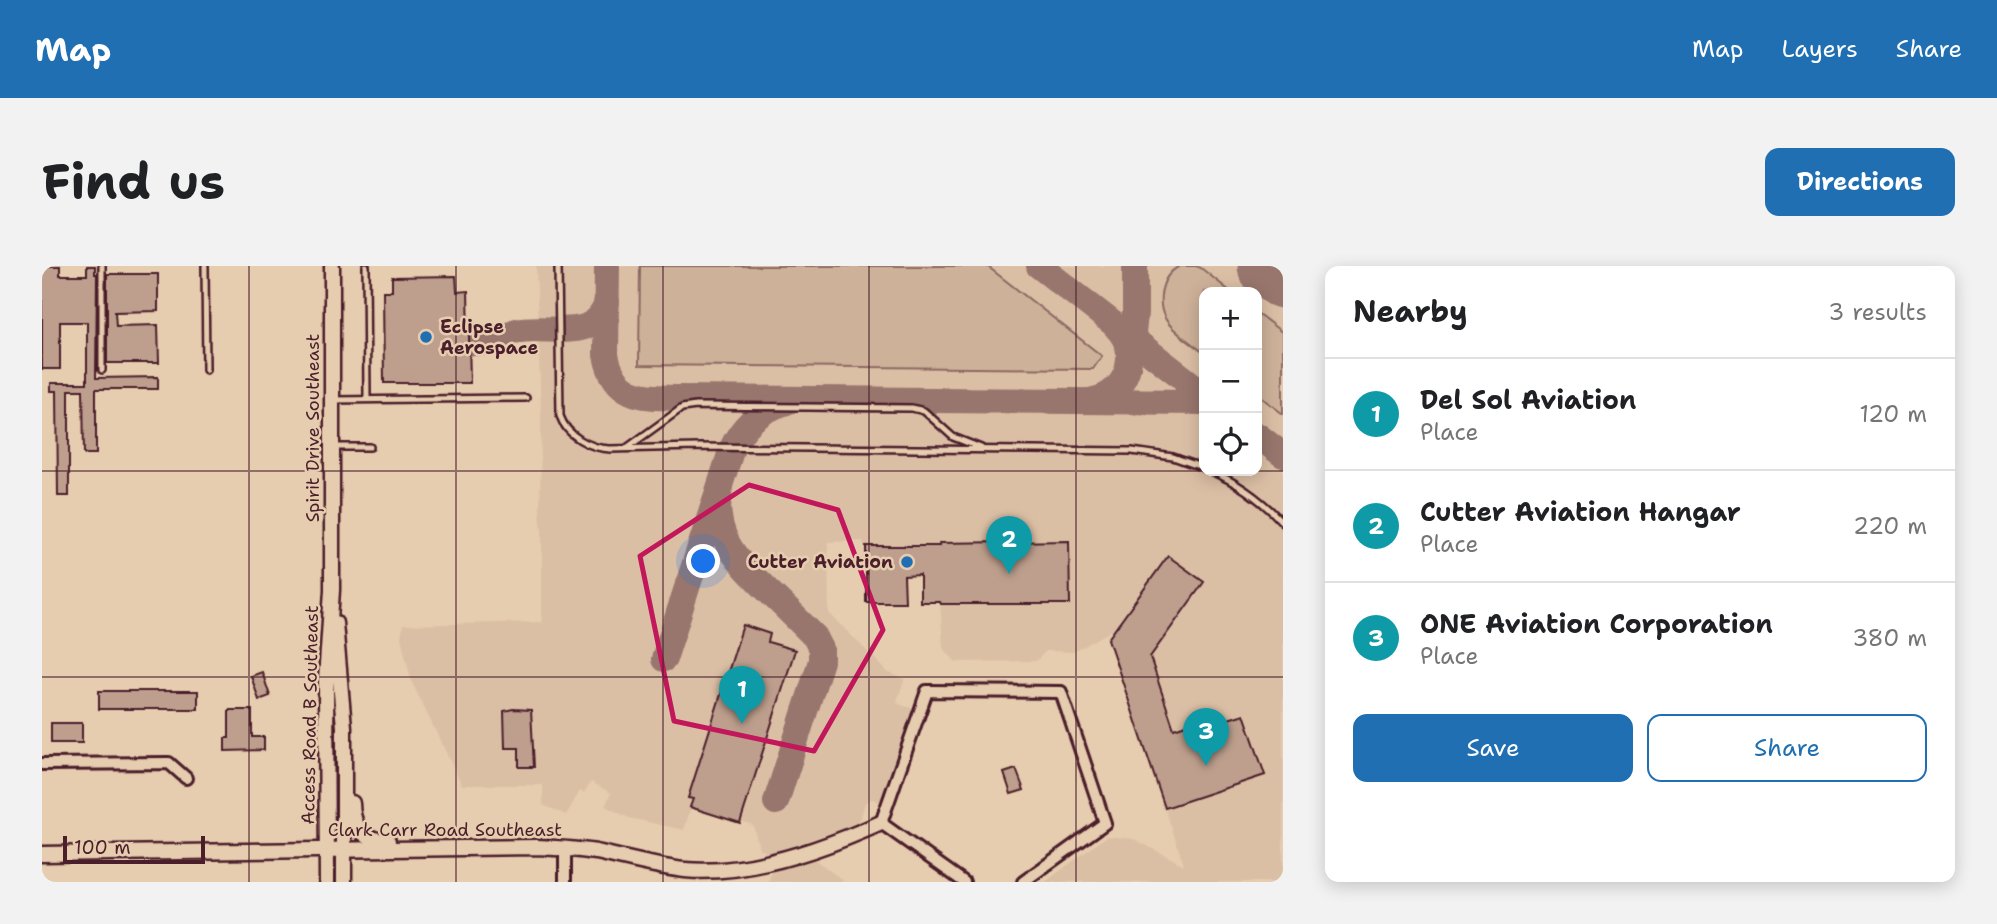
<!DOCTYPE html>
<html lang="en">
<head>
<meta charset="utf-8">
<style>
  body { margin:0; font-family:"Shantell Sans",sans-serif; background:#f2f2f2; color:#202124 }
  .controls { position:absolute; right:21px; top:21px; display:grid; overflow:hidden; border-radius:14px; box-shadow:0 4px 18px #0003 }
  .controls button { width:63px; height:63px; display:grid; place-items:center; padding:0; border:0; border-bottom:2px solid #e0e0e0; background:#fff; color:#202124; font:35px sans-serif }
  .scale { position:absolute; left:21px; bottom:18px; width:142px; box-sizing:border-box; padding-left:7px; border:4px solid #4a1f2b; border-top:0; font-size:19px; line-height:24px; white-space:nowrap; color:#4a1f2b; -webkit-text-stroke:5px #e7cdaf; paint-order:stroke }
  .you { position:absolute; left:662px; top:296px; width:24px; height:24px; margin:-18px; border:5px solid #fff; border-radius:50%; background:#1a73e8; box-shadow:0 0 0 10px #1a73e833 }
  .badge { display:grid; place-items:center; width:46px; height:46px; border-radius:50%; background:#1f6fb2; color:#fff; font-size:23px; font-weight:700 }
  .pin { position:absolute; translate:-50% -58px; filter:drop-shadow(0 2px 4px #0008) }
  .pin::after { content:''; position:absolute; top:37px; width:24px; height:21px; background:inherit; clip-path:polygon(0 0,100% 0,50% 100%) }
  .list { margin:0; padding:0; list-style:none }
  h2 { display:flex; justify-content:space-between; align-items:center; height:91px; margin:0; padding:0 28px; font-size:30px }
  h2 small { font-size:23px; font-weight:400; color:#757577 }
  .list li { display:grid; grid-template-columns:46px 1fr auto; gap:21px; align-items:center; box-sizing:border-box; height:112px; padding:0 28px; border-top:2px solid #e0e0e0 }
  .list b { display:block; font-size:26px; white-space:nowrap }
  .list p { margin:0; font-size:23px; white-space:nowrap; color:#757577 }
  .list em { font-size:23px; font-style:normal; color:#757577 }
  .actions { display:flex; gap:14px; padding:21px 28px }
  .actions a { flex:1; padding:16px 0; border:2px solid #1f6fb2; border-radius:14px; text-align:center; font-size:24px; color:#1f6fb2 }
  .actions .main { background:#1f6fb2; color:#fff }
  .icon { flex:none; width:38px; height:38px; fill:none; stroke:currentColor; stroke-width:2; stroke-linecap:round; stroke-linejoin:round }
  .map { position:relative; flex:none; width:1241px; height:616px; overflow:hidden; border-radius:14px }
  header { display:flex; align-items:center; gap:42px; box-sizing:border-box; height:98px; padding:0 35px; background:#1f6fb2; color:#fff }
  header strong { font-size:33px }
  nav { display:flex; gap:38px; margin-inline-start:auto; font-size:24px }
  .intro { display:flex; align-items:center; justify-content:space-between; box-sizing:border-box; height:168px; padding:0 42px }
  h1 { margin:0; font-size:49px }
  .button { padding:18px 32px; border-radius:14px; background:#1f6fb2; color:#fff; font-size:24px; font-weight:700 }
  main { display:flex; gap:42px; padding:0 42px }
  aside { flex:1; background:#fff; border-radius:14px; box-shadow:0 4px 18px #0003 }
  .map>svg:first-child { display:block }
  .built { fill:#dbbfa5; fill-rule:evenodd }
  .green { fill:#ceb199; stroke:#8c6862; stroke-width:2 }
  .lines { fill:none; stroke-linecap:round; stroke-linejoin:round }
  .taxiway { stroke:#98766d; stroke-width:26 }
  .runway { stroke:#98766d; stroke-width:63 }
  .building { fill:#be9f8d; stroke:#4a1f2b; stroke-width:2 }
  .service-casing { stroke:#4a1f2b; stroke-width:10 }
  .minor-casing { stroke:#4a1f2b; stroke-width:16 }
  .tertiary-casing { stroke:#4a1f2b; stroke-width:19 }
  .service { stroke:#e7cdaf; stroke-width:5 }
  .minor { stroke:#e7cdaf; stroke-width:10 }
  .tertiary { stroke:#e7cdaf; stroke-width:14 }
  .marked { fill:none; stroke:#c2185b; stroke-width:5; stroke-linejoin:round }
  .grid { fill:none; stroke:#4a1f2b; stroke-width:2; stroke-opacity:0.55 }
  .poi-dot { fill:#1f6fb2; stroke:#e7cdaf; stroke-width:2.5 }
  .labels { text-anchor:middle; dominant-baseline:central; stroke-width:5; stroke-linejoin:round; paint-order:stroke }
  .poi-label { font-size:18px; font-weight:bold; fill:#4a1f2b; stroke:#e7cdaf; text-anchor:start }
  .street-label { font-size:18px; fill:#4a1f2b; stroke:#e7cdaf }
</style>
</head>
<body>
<header>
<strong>Map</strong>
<nav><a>Map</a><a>Layers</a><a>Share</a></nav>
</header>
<div class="intro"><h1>Find us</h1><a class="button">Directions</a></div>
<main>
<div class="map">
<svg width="1241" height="616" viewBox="0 0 1241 616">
  <rect width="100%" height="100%" fill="#e7cdaf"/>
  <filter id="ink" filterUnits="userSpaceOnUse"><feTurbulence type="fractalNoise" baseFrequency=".0143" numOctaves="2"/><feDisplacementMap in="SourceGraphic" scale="14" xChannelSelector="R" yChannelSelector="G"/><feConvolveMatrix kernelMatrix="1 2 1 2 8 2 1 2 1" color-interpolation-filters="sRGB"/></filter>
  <g filter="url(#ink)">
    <g class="built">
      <path d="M494 0H1241V616H1003L1065 570 1092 573 1142 599 1066 373 1074 362 1032 386 1004 385 994 395 914 396 901 382 898 336H878L877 310H862L863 336H824V281L822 280 821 275 786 276 787 347 847 407 863 413 855 435 857 438 872 443 842 537 830 533 823 537 817 557 727 588 717 582 711 559 649 541 642 564 587 552 563 540 569 527 549 516 542 527 538 525 524 549 501 539V519H420L370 417 359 372 361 359 500 356V262L498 249 499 149ZM1162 26H1215V205H1162Z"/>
      <path d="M772 593 801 614 800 616H726L730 606Z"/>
    </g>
    <g class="green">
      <path d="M598 0H945L1060 90 1051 103 597 99Z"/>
      <path d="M1138 0H1154L1159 2 1189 26H1162V87C1151 78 1137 70 1127 58 1113 41 1117 10 1138 0Z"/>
      <path d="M1215 47 1241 67V148L1215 128Z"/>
    </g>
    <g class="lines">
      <g class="taxiway">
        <path d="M565 0 564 89C572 131 599 131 635 132L1162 136"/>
        <path d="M997 0 1162 128"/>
        <path d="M433 77C438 77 444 77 449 76 458 74 466 67 474 65 505 57 553 79 565 36"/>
        <path d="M1089 87 1093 48V0"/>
        <path d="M1051 134C1085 128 1099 87 1075 62"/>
        <path d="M1215 169 1241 189"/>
        <path d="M678 221C669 270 694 293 726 325 742 340 758 356 773 371L779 383V395L734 536"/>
        <path d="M622 393 690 182C701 159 720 143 745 136"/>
      </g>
      <path class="runway" d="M1227 0 1241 11"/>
    </g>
    <g class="building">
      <path d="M0 0H18V9H45V0H53V8H55L54 112 116 111V123H54V188H42L41 124H27V230H16L15 125H9V117H45V56H18V103H0Z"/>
      <path d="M65 8H116V45L73 46 74 60 116 59 117 97H65Z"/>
      <path d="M414 10 415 26 426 25 428 117H342L341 25H350V11Z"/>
      <path d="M1027 275 1028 338H899L898 336H878V309L862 310 863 336H824V280H898L897 277Z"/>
      <path d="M1126 290 1162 316 1108 391 1132 463 1156 455 1158 462 1202 448 1223 509 1123 542 1066 373Z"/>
      <path d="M701 359 728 368 726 376 753 384 698 557 648 541 651 533 646 532Z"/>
      <path d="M220 406 228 430 217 434 209 410Z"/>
      <rect x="57" y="425" width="99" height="18"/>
      <path d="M471 443 489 444 492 501H477V482H463L462 445Z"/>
      <path d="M187 444H210V471H222V484L183 485V472H187Z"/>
      <rect x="9" y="457" width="31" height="20"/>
      <path d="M974 503 982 524 969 528 962 507Z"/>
    </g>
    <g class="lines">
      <g class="service-casing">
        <g id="service">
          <path d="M60 0V104"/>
          <path d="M163 0 164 104"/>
          <path d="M324 0 325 132"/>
          <path d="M516 0 518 150C525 170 547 182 568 183L656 181 1090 185 1131 191 1162 202"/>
          <path d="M290 134 484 132"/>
          <path d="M293 181H328"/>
          <path d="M586 181 640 142 654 140 870 142 882 145 911 171 939 182"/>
          <path d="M1169 205C1196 217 1221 235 1241 257"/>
        </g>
      </g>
      <g class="minor-casing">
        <g id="minor">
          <path d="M0 498 127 497 144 512"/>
          <path d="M523 616V582"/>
          <path d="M922 616 839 557 885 425 1019 426 1063 557 981 616"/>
        </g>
      </g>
      <g class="tertiary-casing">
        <g id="tertiary">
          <path d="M293 357 302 461V616"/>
          <path d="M310 537C310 560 322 575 346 575"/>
          <path d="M0 588 495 581C515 582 534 583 554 586 583 592 613 601 643 604 707 610 781 583 839 557"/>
          <path d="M285 616 284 414 290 324V0"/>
        </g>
      </g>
      <use href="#service" class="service"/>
      <use href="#minor" class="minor"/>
      <use href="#tertiary" class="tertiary"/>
    </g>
  </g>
  <path class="marked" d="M707 219 796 244 841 364 772 485 632 455 598 290Z"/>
  <path class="grid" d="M207 0V616M414 0V616M621 0V616M827 0V616M1034 0V616M0 205H1241M0 411H1241"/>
  <g class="poi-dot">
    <circle cx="384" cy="71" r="7"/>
    <circle cx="865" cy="296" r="7"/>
  </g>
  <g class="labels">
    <g class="poi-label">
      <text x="398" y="61">Eclipse<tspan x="398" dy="21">Aerospace</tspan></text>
      <text x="851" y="296" text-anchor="end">Cutter Aviation</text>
    </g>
    <g class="street-label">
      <text transform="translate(271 162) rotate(-90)">Spirit Drive Southeast</text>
      <text transform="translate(268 449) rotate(-89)">Access Road B Southeast</text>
      <text x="403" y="564">Clark Carr Road Southeast</text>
    </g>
  </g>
</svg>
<div class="controls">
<button>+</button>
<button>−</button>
<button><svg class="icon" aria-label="locate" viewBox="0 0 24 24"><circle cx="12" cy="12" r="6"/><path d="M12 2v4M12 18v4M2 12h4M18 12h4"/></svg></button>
</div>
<div class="scale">100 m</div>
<div class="you"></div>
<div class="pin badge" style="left:700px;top:458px;background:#0f9aa8">1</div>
<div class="pin badge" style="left:967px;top:308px;background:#0f9aa8">2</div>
<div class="pin badge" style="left:1164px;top:500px;background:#0f9aa8">3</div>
</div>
<aside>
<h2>Nearby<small>3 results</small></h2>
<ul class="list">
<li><span class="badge" style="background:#0f9aa8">1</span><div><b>Del Sol Aviation</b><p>Place</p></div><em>120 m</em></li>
<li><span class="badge" style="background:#0f9aa8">2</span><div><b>Cutter Aviation Hangar</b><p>Place</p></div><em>220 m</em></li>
<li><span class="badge" style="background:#0f9aa8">3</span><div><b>ONE Aviation Corporation</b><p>Place</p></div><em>380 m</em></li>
</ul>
<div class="actions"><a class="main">Save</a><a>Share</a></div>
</aside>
</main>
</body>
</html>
